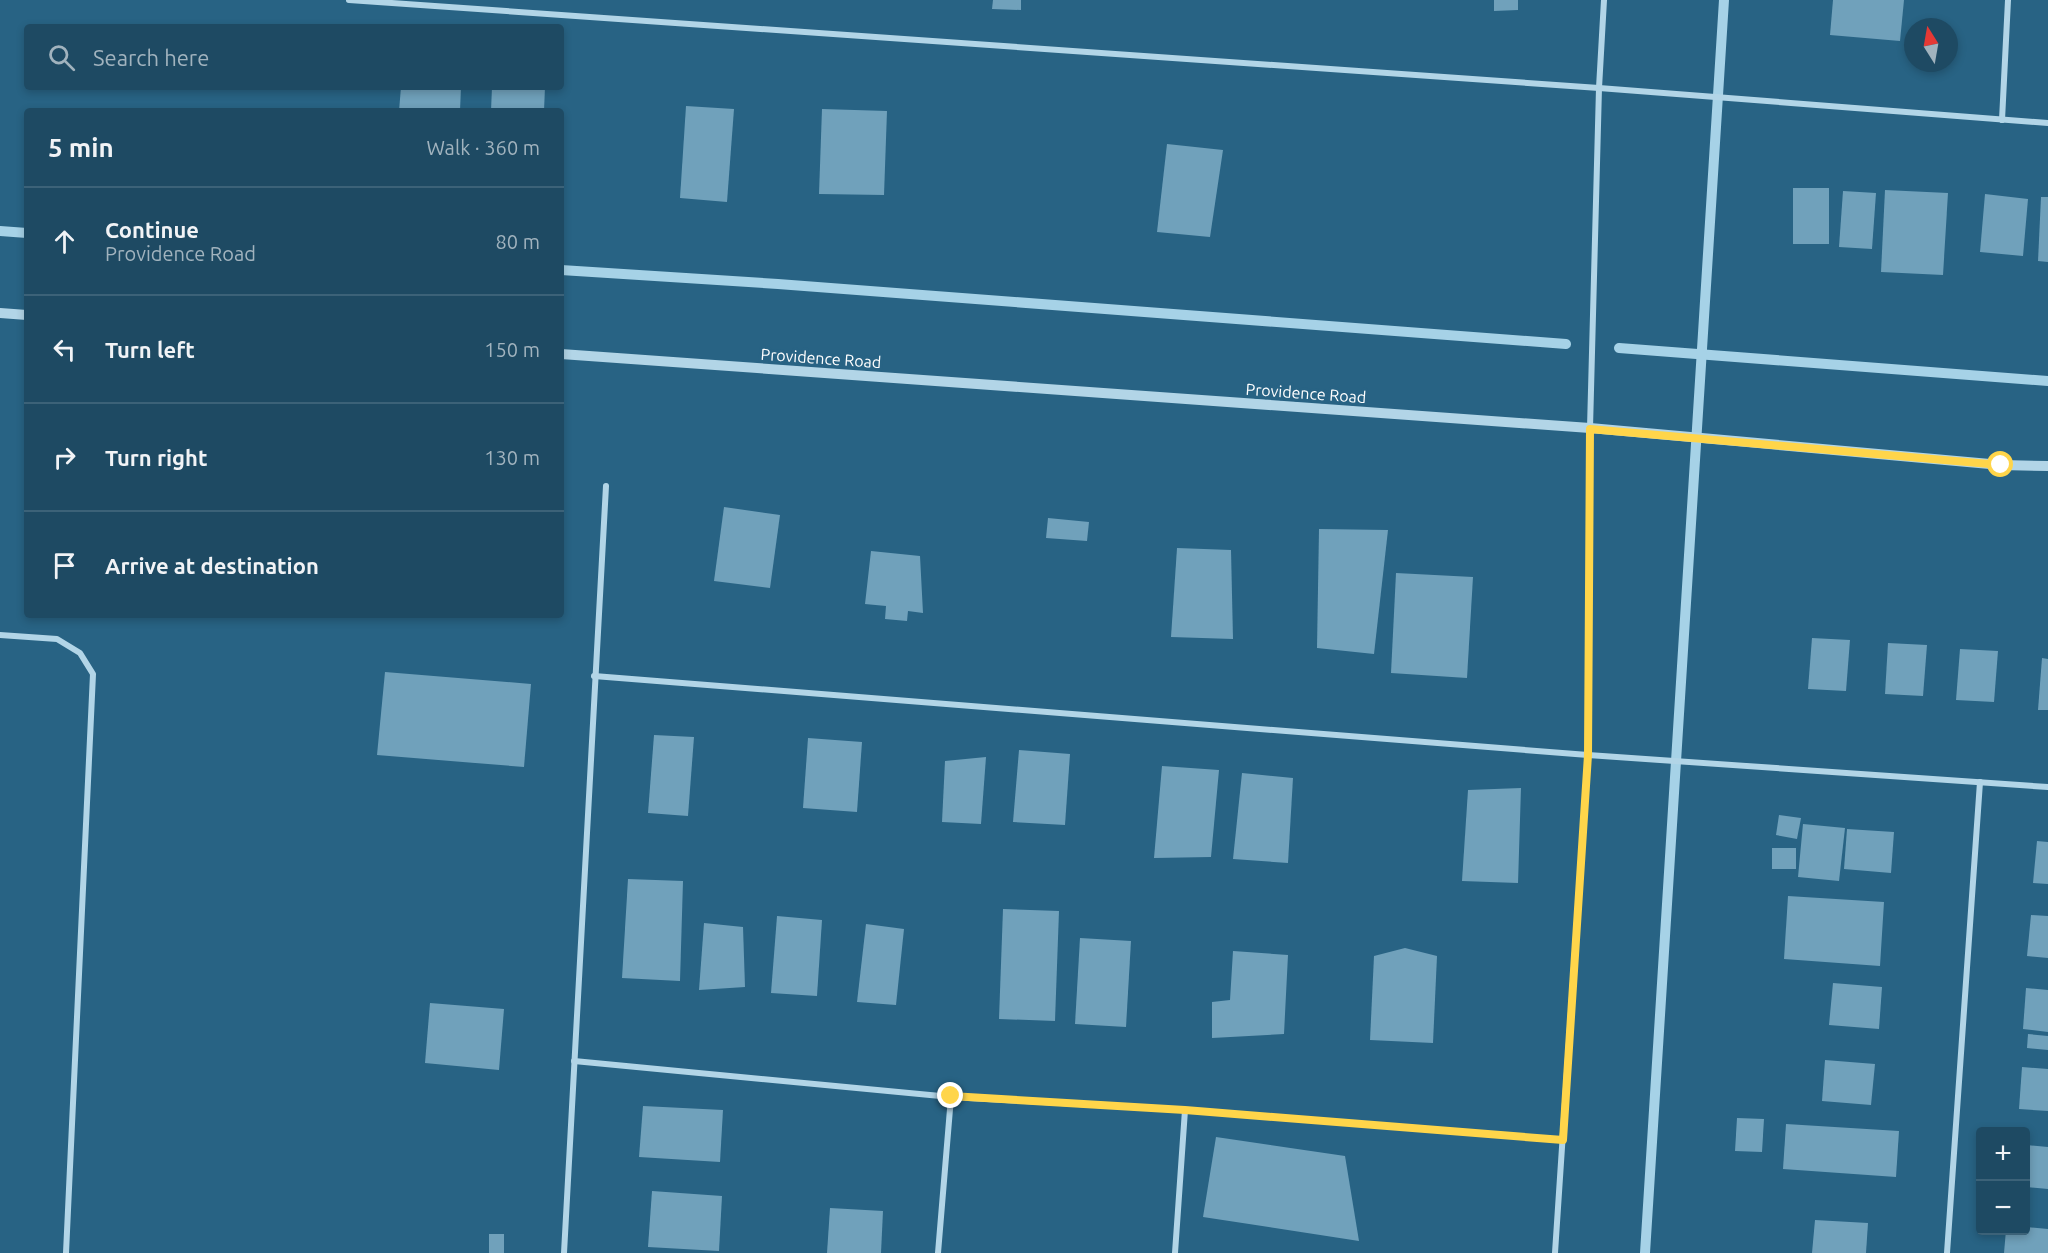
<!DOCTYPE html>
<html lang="en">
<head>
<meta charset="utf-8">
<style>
  body { margin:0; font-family:Ubuntu,sans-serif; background:#2b546c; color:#f1f3f6 }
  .controls { position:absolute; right:18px; bottom:18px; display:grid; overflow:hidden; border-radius:6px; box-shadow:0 3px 9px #0003 }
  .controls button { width:54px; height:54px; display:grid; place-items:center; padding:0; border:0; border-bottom:2px solid #3c6278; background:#1e4a63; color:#f1f3f6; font:30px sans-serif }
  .compass { position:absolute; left:1904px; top:18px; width:54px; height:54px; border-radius:50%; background:#1e4a63; box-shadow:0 3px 9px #0003; rotate:349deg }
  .stop { position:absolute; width:18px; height:18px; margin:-14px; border:4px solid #ffd54a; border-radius:50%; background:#fff }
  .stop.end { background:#ffd54a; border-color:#fff; box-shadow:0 2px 6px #0008 }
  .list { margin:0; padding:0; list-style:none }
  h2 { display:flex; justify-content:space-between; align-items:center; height:78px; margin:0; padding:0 24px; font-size:26px }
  h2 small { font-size:20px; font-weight:400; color:#a1b3be }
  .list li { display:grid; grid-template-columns:39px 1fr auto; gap:18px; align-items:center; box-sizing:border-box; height:108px; padding:0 24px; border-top:2px solid #3c6278 }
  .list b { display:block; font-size:22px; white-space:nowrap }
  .list p { margin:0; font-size:20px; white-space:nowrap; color:#a1b3be }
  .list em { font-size:20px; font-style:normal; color:#a1b3be }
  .icon { flex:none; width:33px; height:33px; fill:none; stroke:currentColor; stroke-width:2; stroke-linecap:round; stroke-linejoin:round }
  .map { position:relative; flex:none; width:2048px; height:1253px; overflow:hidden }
  .search { position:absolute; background:#1e4a63; box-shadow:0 3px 9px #0003; left:24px; top:24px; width:540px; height:66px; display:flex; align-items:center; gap:15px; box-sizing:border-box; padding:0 21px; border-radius:6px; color:#a1b3be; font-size:22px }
  .panel { position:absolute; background:#1e4a63; box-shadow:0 3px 9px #0003; left:24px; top:108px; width:540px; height:510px; border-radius:6px }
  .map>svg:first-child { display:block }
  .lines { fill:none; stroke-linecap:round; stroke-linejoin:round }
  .stream { stroke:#a6d2e7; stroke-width:10 }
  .building { fill:#70a1bb }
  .minor { stroke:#b2d5e7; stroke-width:6 }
  .tertiary { stroke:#b2d5e7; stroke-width:10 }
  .route { stroke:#ffd54a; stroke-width:8 }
  .labels { text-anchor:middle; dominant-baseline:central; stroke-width:6; stroke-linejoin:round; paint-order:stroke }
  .street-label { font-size:16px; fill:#fff; stroke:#286384 }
</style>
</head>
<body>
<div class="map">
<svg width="2048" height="1253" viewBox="0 0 2048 1253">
  <rect width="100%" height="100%" fill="#286384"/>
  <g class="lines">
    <g class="stream">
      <path d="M0 231 27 233"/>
      <path d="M561 270 778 284 1566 344"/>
      <path d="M1619 348 2048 381"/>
      <path d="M1645 1253 1724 0"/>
    </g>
  </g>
  <g class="building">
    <path d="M993 0H1021V10L992 9Z"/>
    <path d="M1494 0H1518V10L1494 11Z"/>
    <path d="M1833 0H1904L1900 41 1830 35Z"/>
    <path d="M401 87H461L460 111H399Z"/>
    <path d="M492 87H545L544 111H491Z"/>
    <path d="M686 106 734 109 727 202 680 198Z"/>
    <path d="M822 109 887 111 884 195 819 194Z"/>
    <path d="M1167 144 1223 150 1210 237 1157 232Z"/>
    <rect x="1793" y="188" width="36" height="56"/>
    <path d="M1885 190 1948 193 1943 275 1881 272Z"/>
    <path d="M1843 191 1876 193 1872 249 1839 247Z"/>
    <path d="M1985 194 2028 199 2023 256 1980 252Z"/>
    <path d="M2041 197H2048V262L2038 261Z"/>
    <path d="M724 507 780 515 770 588 714 581Z"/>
    <path d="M1048 518 1089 522 1087 541 1046 538Z"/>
    <path d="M1319 529 1388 530 1374 654 1317 648Z"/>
    <path d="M1177 548 1231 550 1233 639 1171 637Z"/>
    <path d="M871 551 920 556 923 613 908 611 907 621 885 619 886 606 865 604Z"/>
    <path d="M1396 573 1473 577 1467 678 1391 673Z"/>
    <path d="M1812 638 1850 640 1846 691 1808 689Z"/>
    <path d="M1888 643 1927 645 1923 696 1885 694Z"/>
    <path d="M1960 649 1998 651 1994 702 1956 700Z"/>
    <path d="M2042 658 2048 659V710H2038Z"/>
    <path d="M385 672 531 684 524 767 377 755Z"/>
    <path d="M654 735 694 737 688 816 648 813Z"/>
    <path d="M808 738 862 742 857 812 803 808Z"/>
    <path d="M1019 750 1070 754 1065 825 1013 822Z"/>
    <path d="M986 757 981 824 942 822 945 761Z"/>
    <path d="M1162 766 1219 770 1211 857 1154 858Z"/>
    <path d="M1242 773 1293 778 1288 863 1233 859Z"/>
    <path d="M1521 788 1518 883 1462 881 1468 790Z"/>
    <path d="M1779 815 1801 818 1797 839 1776 835Z"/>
    <path d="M1803 824 1845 828 1839 881 1798 877Z"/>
    <path d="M1847 829 1894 832 1891 873 1844 869Z"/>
    <path d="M2037 841 2048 842V884L2033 883Z"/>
    <rect x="1772" y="848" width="24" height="21"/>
    <path d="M628 879 683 881 680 981 622 978Z"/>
    <path d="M1788 896 1884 902 1880 966 1784 959Z"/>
    <path d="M1003 909 1059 911 1055 1021 999 1019Z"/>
    <path d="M2031 915 2048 916V958L2027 956Z"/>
    <path d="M777 916 822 920 817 996 771 993Z"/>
    <path d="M704 923 743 927 745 987 699 990Z"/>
    <path d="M866 924 904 929 896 1005 857 1002Z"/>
    <path d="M1080 938 1131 941 1126 1027 1075 1024Z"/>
    <path d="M1405 948 1437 956 1433 1043 1370 1040 1374 956Z"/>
    <path d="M1233 951 1288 955 1284 1034 1212 1038V1002L1230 1000Z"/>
    <path d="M1833 983 1882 987 1879 1029 1829 1025Z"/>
    <path d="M2026 988 2048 990V1032L2023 1029Z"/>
    <path d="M430 1003 504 1009 499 1070 425 1063Z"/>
    <path d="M2028 1034 2048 1036V1050L2027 1048Z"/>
    <path d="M1825 1060 1875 1064 1871 1105 1822 1101Z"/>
    <path d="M2022 1067 2048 1069V1111L2019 1109Z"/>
    <path d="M643 1106 723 1110 720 1162 639 1157Z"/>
    <path d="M1737 1118 1764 1119 1762 1152 1735 1151Z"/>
    <path d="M1786 1124 1899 1131 1896 1177 1783 1169Z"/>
    <path d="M1216 1137 1345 1156 1359 1241 1203 1217Z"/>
    <path d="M2026 1145 2048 1147V1189L2026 1187Z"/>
    <path d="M652 1191 722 1196 719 1251 648 1247Z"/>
    <path d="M830 1208 883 1211 881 1253H827Z"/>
    <path d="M1815 1220 1868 1223 1866 1253H1812Z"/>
    <path d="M2026 1227 2048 1229V1253H2004L2006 1230H2026Z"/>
    <rect x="489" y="1234" width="15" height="19"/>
  </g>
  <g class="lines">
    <g class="minor">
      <path d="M349 0 1599 88 2048 123"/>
      <path d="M2002 120 2008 0"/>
      <path d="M0 635 57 639 80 653 93 674 66 1253"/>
      <path d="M594 676 1588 755 2048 787"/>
      <path d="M574 1061 951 1097 1185 1110 1563 1140"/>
      <path d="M564 1253 606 486"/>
      <path d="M938 1253 951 1097"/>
      <path d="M1175 1253 1185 1110"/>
      <path d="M1555 1253 1588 755 1590 428 1599 88 1604 0"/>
      <path d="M1947 1253 1980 782"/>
    </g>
    <g class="tertiary">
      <path d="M0 313 27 315"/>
      <path d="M561 354 1590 428 2001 465 2048 466"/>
    </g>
  </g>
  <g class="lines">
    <path class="route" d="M951 1096 1185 1110 1563 1140 1588 755 1590 429 2001 465"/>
  </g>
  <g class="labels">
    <g class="street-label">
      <text transform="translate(821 358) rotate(4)">Providence Road</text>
      <text transform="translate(1306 393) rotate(4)">Providence Road</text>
    </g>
  </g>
</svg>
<div class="controls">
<button>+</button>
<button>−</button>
</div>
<svg class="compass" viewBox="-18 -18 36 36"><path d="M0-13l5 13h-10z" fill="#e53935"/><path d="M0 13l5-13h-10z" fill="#a1b3be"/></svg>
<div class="stop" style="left:2001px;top:465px"></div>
<div class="stop end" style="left:951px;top:1096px"></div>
<div class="search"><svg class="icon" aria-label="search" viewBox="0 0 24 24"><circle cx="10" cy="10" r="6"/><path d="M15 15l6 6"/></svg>Search here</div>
<section class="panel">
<h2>5 min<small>Walk · 360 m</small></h2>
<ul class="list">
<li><svg class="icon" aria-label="ahead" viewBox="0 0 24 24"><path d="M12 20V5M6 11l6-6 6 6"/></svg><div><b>Continue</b><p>Providence Road</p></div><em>80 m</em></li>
<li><svg class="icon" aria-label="left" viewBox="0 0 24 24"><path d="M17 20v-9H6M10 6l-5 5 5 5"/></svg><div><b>Turn left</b></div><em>150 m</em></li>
<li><svg class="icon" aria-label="right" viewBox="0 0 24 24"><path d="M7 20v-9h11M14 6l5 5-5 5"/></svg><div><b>Turn right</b></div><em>130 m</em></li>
<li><svg class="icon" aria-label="arrive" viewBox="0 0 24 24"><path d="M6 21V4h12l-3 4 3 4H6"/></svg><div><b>Arrive at destination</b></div></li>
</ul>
</section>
</div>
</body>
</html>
